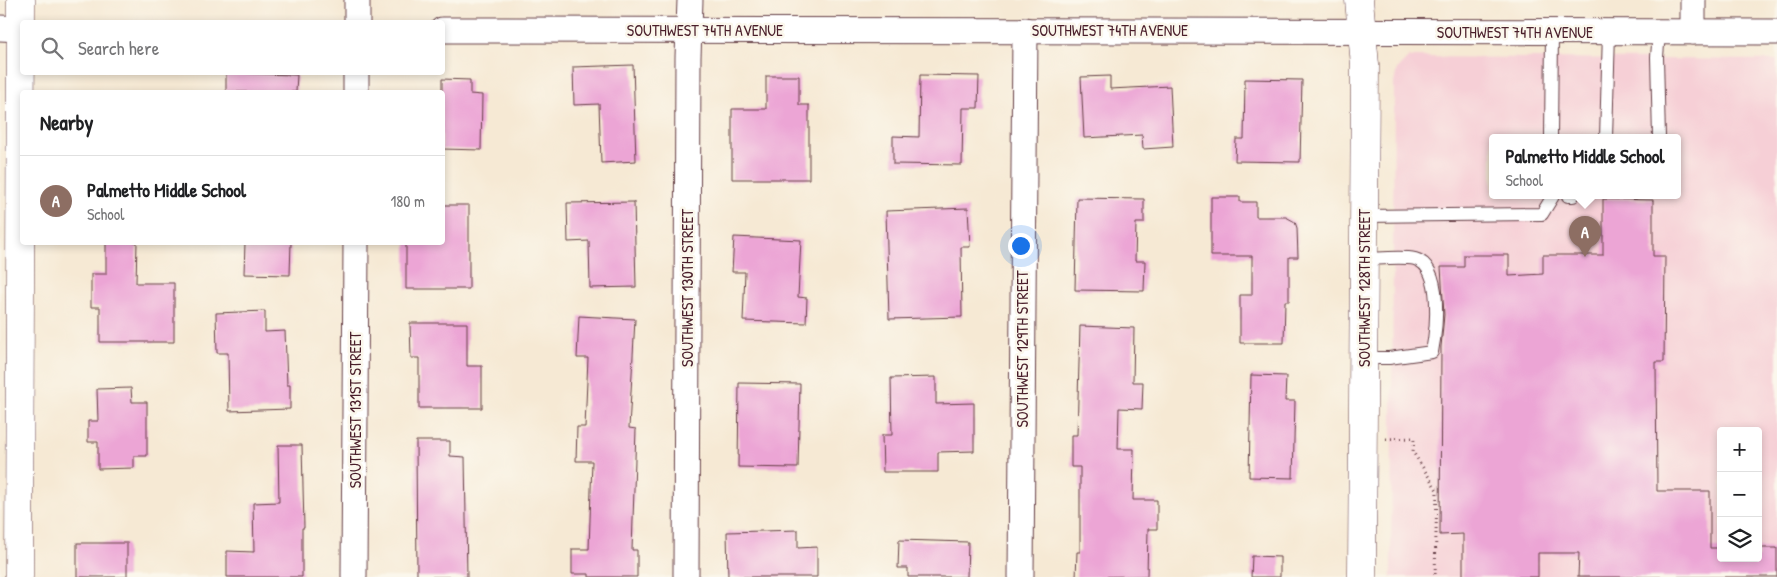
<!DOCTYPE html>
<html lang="en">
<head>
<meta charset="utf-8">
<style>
  body { margin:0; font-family:"Patrick Hand",sans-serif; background:#f6f6f6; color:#202124 }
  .controls { position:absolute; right:15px; bottom:15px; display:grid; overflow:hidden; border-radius:5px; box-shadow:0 2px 8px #0003 }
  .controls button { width:45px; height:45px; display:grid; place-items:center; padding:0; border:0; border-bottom:1px solid #e0e0e0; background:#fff; color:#202124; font:25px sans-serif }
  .you { position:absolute; left:1020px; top:245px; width:18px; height:18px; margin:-12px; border:4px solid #fff; border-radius:50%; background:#1a73e8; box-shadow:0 0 0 8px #1a73e833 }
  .badge { display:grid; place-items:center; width:32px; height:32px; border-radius:50%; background:#1f6fb2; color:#fff; font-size:16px; font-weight:700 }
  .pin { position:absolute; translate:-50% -41px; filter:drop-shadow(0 1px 2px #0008) }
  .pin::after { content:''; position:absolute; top:26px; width:18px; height:15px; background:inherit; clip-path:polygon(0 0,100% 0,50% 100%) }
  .popup { position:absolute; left:1489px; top:134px; width:192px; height:65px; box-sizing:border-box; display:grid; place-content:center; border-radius:5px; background:#fff; filter:drop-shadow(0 1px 4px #0005); font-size:16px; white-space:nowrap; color:#757577 }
  .popup b { font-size:19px; color:#202124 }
  .popup::after { content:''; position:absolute; left:50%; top:100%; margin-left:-10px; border:10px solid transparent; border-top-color:#fff }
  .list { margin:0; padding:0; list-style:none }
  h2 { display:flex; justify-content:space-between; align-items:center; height:65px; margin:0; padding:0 20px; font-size:21px }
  h2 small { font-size:16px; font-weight:400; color:#757577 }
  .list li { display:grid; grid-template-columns:32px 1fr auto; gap:15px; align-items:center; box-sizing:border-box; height:90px; padding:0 20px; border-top:1px solid #e0e0e0 }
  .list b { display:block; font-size:19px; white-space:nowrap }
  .list p { margin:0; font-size:16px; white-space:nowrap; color:#757577 }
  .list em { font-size:16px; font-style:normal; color:#757577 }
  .icon { flex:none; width:28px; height:28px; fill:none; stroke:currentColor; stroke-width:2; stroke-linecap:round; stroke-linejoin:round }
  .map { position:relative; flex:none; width:1777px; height:577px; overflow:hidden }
  .search { position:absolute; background:#fff; box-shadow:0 2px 8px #0003; left:20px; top:20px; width:425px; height:55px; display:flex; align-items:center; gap:12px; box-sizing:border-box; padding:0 18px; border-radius:5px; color:#757577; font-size:19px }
  .panel { position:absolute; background:#fff; box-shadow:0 2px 8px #0003; left:20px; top:90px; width:425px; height:155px; border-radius:5px }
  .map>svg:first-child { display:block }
  .built { fill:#f6cfd6; fill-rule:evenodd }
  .building { fill:#eca5d5 }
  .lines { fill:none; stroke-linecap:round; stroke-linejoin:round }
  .lane-casing { stroke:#643d44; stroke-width:14 }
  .street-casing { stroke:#643d44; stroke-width:27 }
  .secondary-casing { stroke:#643d44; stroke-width:29 }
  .path { stroke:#643d44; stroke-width:3; stroke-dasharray:1 4; stroke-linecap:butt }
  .lane { stroke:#fff; stroke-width:12 }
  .street { stroke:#fff; stroke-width:25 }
  .secondary { stroke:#fff; stroke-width:28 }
  .labels { text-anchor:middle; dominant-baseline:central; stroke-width:5; stroke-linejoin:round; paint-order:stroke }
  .street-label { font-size:16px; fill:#4a1f2b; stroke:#fbf7ec }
</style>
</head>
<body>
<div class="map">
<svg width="1777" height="577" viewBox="0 0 1777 577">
  <rect width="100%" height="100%" fill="#fbf7ec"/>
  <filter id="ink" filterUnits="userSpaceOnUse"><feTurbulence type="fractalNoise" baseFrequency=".02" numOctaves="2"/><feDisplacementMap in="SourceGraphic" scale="10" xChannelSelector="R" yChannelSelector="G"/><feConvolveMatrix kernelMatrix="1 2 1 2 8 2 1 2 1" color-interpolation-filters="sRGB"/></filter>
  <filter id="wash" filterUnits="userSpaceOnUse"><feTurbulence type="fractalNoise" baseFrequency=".0096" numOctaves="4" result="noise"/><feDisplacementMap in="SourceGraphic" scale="20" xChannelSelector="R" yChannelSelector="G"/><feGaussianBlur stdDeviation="1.12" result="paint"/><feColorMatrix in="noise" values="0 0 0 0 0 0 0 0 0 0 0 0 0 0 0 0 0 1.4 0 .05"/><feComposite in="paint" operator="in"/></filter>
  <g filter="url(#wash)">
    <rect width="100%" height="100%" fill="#f6e9d4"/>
    <path class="built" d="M1409 57 1777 60V577H1391L1394 83 1397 69ZM1492 138H1678V196H1492ZM1721 431H1758V558H1721Z"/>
    <g id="blocks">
      <g class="building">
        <path d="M633 65 636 161 601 163 599 104 574 105 573 67Z"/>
        <path d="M226 73 297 75 296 92H226Z"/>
        <path d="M920 75 979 76 978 108H963L962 165 893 164V136L919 137Z"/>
        <path d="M766 76H799V105H809V179H732V109H766Z"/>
        <path d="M1110 76V89L1170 86 1173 147 1143 149 1142 135 1084 138 1081 77Z"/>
        <path d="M442 79 470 80V94L482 95 481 150 442 149Z"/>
        <path d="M1245 79 1302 80 1300 162 1235 161 1236 139H1244Z"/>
        <path d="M1211 197H1240V202H1256V217H1286L1295 222 1297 228 1298 257H1289V301H1285L1284 343H1240V295H1252V256H1211Z"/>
        <path d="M1077 198 1144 199V223H1136L1135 261H1145L1144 291 1075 290Z"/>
        <path d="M1603 199 1653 200V256H1665L1664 362H1656L1657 491H1710V548H1721V558H1758V548H1777V577H1578L1579 553H1538V577H1463V534L1440 535 1441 347 1444 315 1441 267H1464V255H1509V276L1543 274V255H1603Z"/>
        <path d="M634 202 636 287 590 288 589 241 568 242 567 203Z"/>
        <path d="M442 205H469V289H406V242H442Z"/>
        <path d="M968 208 970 247H961L962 317 889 319 886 211Z"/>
        <path d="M734 237 801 240 798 297 807 298 806 323 743 321 745 272H732Z"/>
        <path d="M106 242H137L136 283H174V342H100V307H91V274H106Z"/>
        <path d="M245 242H291L290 275 244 274Z"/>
        <path d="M265 311V332L285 331 287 385H290V409L229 411 228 353H217L216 313Z"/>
        <path d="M579 316 635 319 629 428 636 429 632 550H637V577H589V574H572V549H589L592 461H576L577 427H585L588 358H577Z"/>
        <path d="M410 323H467V366H482V408H419V358H411Z"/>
        <path d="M1080 326 1134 328 1133 382H1143L1142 409 1119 408 1118 449H1134L1133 500H1157V529H1148L1147 576 1076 577 1077 552H1080V467H1071V435H1077Z"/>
        <path d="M1251 375 1286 376 1285 401H1295L1293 478 1249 477Z"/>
        <path d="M936 377V404L974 403V451L938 452V472H883L882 435H892L891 378Z"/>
        <path d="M739 383 800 384 798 468 738 467Z"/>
        <path d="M131 388 132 402H147V456H134V468L98 469V442H88V421H98L97 389Z"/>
        <path d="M416 441H450V456L465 457 467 577H417Z"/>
        <path d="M278 445H302L304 528H302V577H227V551L254 552 253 503 279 502Z"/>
        <path d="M798 530V548L817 547V577H728L727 532Z"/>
        <path d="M899 540 968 542 967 577H908V568H898Z"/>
        <rect x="77" y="543" width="50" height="34"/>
        <path d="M1252 556 1280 557V577H1251Z"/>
      </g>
    </g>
  </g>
  <g filter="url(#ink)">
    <use href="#blocks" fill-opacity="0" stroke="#643d44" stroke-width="1"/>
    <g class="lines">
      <g class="lane-casing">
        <g id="lane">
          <path d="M1659 32 1657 57 1659 138"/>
          <path d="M1551 138 1552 31"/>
          <path d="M1606 138 1609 32"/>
          <path d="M1568 196H1573"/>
          <path d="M1364 216 1542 214 1553 196"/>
          <path d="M1363 358H1389L1432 352C1436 331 1444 267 1415 259 1402 256 1377 259 1364 259"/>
        </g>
      </g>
      <g class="street-casing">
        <g id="street">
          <path d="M357 0V22"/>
          <path d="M0 28 22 29"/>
          <path d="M442 30 1777 32"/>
          <path d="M1693 32V0"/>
          <path d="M356 92V72"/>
          <path d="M354 577 356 242"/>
          <path d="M686 577 688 57 690 0"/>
          <path d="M1021 577 1025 30"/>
        </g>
      </g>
      <g class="secondary-casing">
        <g id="secondary">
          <path d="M1359 0 1365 65 1362 577"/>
          <path d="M19 577 21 0"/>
        </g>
      </g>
      <path class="path" d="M1386 439 1414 438 1413 452 1437 490 1435 577"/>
      <use href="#lane" class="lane"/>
      <use href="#street" class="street"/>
      <use href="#secondary" class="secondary"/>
    </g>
  </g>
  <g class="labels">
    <g class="street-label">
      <text x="705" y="30">SOUTHWEST 74TH AVENUE</text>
      <text x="1110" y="30">SOUTHWEST 74TH AVENUE</text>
      <text x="1515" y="32">SOUTHWEST 74TH AVENUE</text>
      <text transform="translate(687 288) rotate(-90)">SOUTHWEST 130TH STREET</text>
      <text transform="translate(1364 288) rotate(-90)">SOUTHWEST 128TH STREET</text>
      <text transform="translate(1022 349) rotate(-90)">SOUTHWEST 129TH STREET</text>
      <text transform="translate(355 410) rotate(-90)">SOUTHWEST 131ST STREET</text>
    </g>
  </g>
</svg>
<div class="controls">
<button>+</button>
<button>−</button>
<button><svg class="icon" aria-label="layers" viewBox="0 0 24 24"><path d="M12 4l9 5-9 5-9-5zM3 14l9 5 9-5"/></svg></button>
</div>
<div class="you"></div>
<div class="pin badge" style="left:1585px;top:257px;background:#8d6e63">A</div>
<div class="popup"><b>Palmetto Middle School</b>School</div>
<div class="search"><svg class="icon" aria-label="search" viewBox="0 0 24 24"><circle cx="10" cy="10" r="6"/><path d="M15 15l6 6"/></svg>Search here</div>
<section class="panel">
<h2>Nearby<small></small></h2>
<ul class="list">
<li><span class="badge" style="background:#8d6e63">A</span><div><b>Palmetto Middle School</b><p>School</p></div><em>180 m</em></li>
</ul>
</section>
</div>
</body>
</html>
